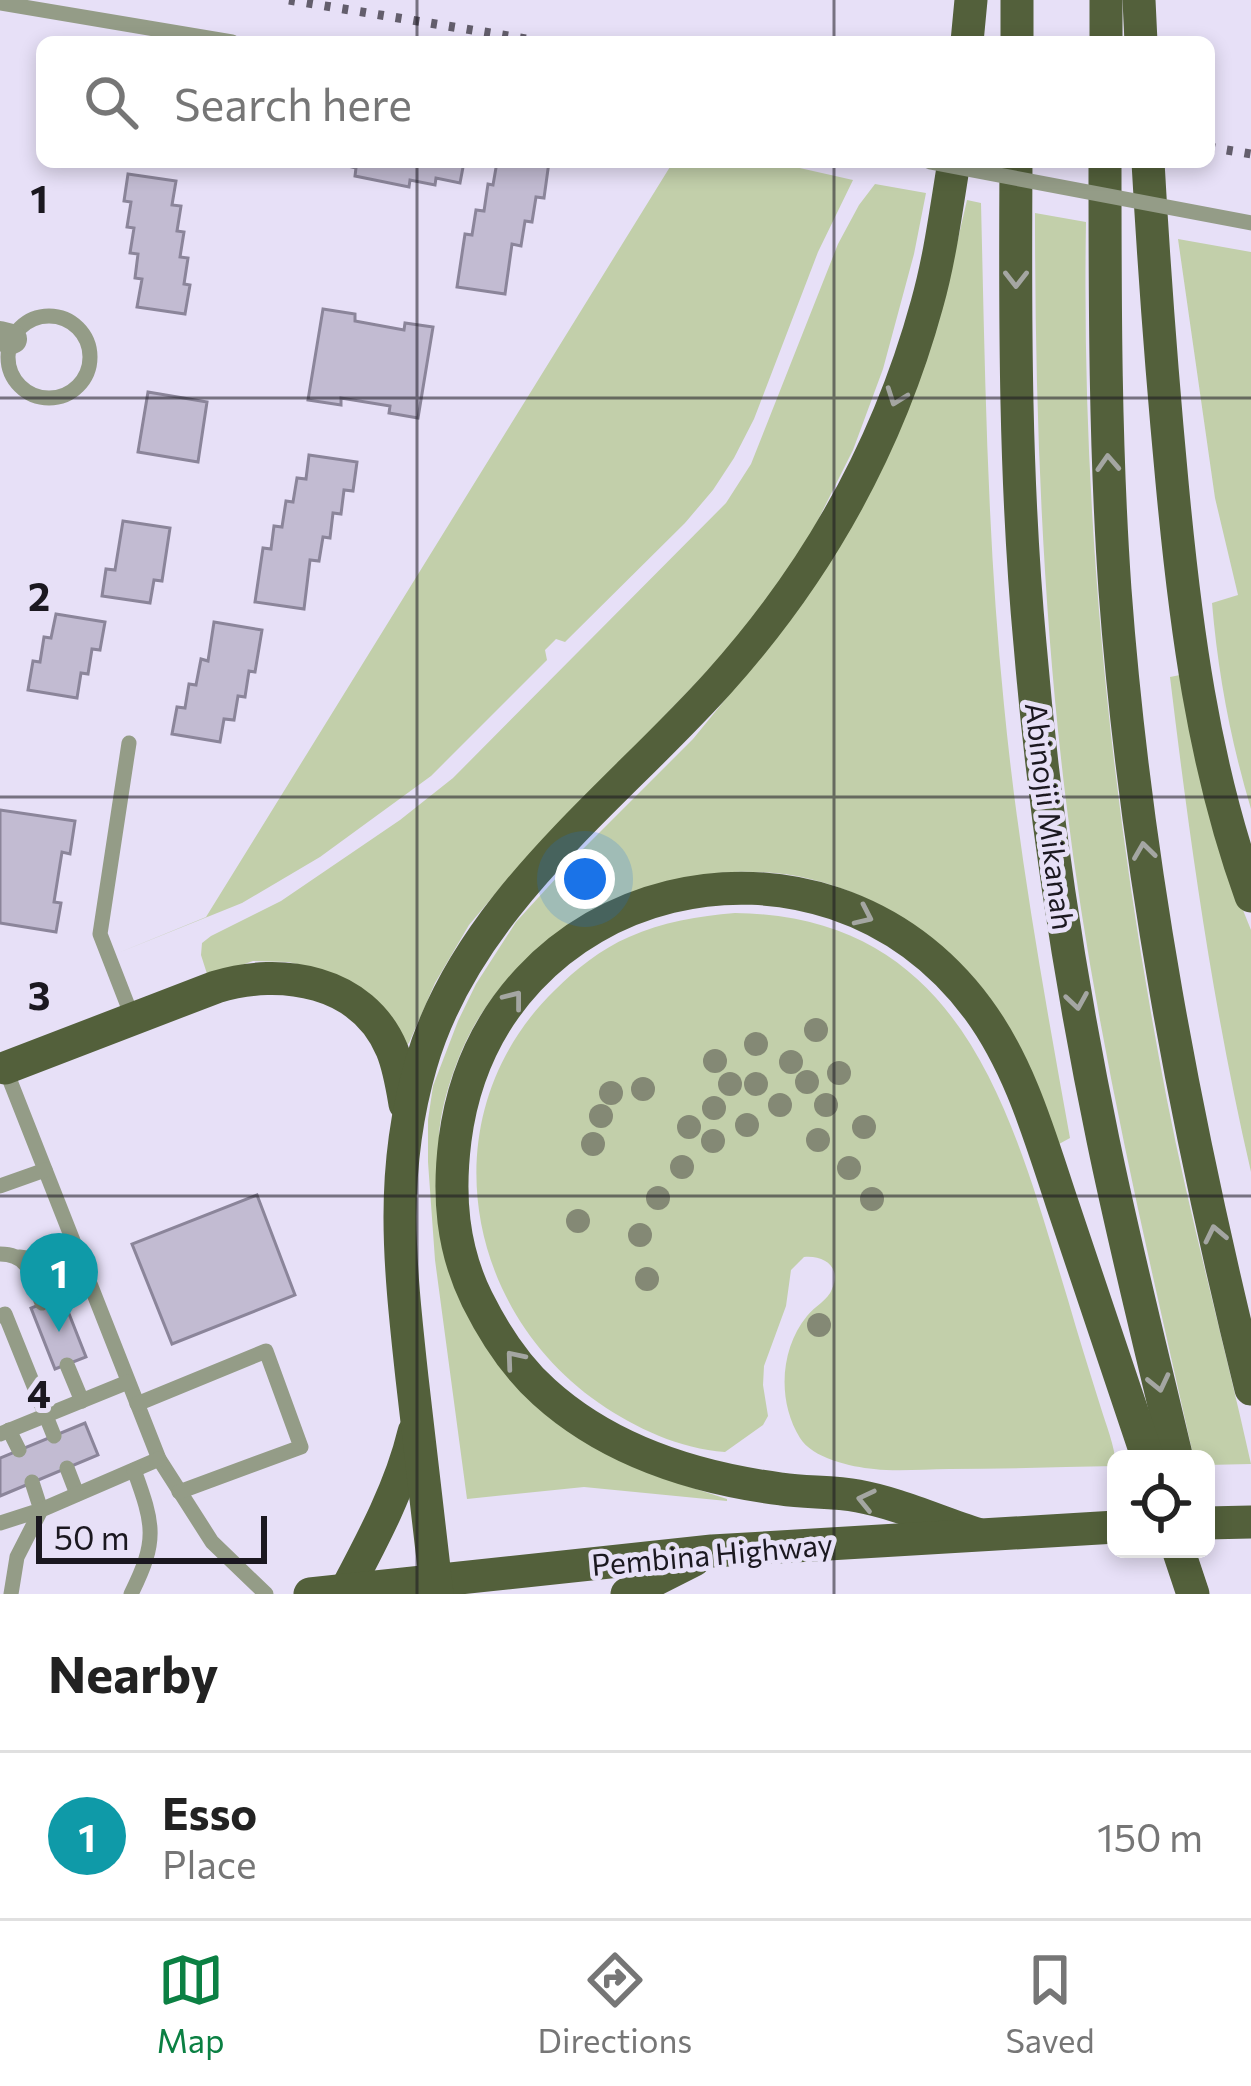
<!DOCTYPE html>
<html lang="en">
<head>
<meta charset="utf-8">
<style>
  body { margin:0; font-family:Commissioner,sans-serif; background:#f6f6f6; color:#222 }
  .controls { position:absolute; right:36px; bottom:36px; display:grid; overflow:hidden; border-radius:18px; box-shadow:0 6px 18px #0003 }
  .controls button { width:108px; height:108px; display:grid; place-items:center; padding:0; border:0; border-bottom:3px solid #e0e0e0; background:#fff; color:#222; font:60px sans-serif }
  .scale { position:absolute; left:36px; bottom:30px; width:231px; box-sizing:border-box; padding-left:12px; border:6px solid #1b1820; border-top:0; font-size:33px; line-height:42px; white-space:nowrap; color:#1b1820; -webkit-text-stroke:9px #e7e0f7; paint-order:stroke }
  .you { position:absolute; left:585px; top:879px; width:42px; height:42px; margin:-30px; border:9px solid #fff; border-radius:50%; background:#1a73e8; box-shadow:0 0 0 18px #1a73e833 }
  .badge { display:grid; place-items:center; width:78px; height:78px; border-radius:50%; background:#0b8043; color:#fff; font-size:39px; font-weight:700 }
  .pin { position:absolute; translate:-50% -99px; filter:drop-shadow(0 3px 6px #0008) }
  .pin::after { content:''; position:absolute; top:63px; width:42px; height:36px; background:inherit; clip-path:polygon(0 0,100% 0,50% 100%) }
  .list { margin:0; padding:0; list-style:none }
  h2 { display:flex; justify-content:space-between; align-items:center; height:156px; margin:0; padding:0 48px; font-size:51px }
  h2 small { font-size:39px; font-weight:400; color:#767676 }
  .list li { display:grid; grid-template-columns:78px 1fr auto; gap:36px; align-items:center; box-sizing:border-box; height:168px; padding:0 48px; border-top:3px solid #e0e0e0 }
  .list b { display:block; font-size:45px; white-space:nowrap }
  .list p { margin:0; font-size:39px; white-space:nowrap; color:#767676 }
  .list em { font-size:39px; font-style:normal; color:#767676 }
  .icon { flex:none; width:66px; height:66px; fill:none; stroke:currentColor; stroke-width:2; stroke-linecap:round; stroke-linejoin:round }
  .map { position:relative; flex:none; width:1251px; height:1594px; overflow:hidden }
  .search { position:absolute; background:#fff; box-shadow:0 6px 18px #0003; left:36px; right:36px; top:36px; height:132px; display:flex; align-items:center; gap:30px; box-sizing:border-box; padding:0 42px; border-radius:18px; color:#767676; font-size:45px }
  .sheet { height:324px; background:#fff }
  nav { display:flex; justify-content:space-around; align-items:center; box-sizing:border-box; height:168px; border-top:3px solid #e0e0e0; background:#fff; font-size:33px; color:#767676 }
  nav a { display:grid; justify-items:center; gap:6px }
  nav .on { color:#0b8043 }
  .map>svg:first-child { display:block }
  .green { fill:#c2cfaa }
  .building { fill:#c2bbd2; stroke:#8b859a; stroke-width:3 }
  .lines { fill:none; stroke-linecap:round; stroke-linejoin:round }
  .service { stroke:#949c87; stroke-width:15 }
  .minor { stroke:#949c87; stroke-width:30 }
  .primary { stroke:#53603b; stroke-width:33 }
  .rail { stroke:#635e6c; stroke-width:9; stroke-dasharray:6 12; stroke-linecap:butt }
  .service-bridge { stroke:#949c87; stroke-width:15 }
  .tree { fill:#848975 }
  .oneway { stroke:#a4a6a2 }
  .grid { fill:none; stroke:#1b1820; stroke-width:3; stroke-opacity:0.55 }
  .labels { text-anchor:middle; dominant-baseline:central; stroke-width:10; stroke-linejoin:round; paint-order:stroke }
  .street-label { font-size:30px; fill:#1b1820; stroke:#e7e0f7 }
  .grid-label { font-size:39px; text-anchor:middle; font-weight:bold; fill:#1b1820; stroke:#e7e0f7; stroke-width:10; stroke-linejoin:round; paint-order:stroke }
</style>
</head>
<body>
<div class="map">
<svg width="1251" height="1594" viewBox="0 0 1251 1594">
  <rect width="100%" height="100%" fill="#e7e0f7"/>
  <g class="green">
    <path d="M673 162H773L853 180 818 252 754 419 734 458 713 490 685 523 565 642 556 639 545 650 547 660 431 776 320 857 242 903 118 953 206 917Z"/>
    <path d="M875 184 926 193 914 254 883 369 853 450 807 542 749 628 506 881 469 925 435 983 409 1043 404 1048 315 968 288 962 253 961 208 977 201 955 202 943 211 936 281 901 400 820 453 778 726 503 751 464 838 244 859 205Z"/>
    <path d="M967 200 981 203C985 370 987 538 1004 705 1018 850 1044 994 1070 1138L1059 1144C1035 1090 1016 1027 977 982 934 932 874 894 810 879 676 847 517 923 462 1050 451 1076 440 1110 439 1138 439 1153 443 1169 444 1183 447 1216 451 1249 454 1283L653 1475 727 1499V1501L584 1487 467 1499 435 1260 428 1162V1120L433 1086 458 1021 476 984 516 922 579 853 693 739 790 620 945 295Z"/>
    <path d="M1035 213 1086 222C1081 517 1111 810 1167 1100 1191 1222 1224 1342 1251 1464L1206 1465V1459H1194C1145 1241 1093 1023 1066 801 1042 606 1035 409 1035 213Z"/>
    <path d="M1178 239 1251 252V809C1231 742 1218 674 1212 603L1238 595 1215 498Z"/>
    <path d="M1180 675 1230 878 1251 930V1172C1213 1008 1190 843 1170 677Z"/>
    <path d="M735 913C966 916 1012 1117 1068 1300 1078 1335 1089 1370 1100 1405 1106 1425 1115 1446 1116 1466 1060 1467 1004 1469 949 1469 924 1469 899 1472 874 1469 851 1467 812 1458 800 1438 777 1401 780 1349 807 1316 815 1306 828 1300 832 1289 842 1267 824 1255 804 1257L791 1270 786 1306 764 1366 763 1385 768 1416 763 1425 725 1452C680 1449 635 1428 599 1403 461 1307 430 1111 555 990 576 969 601 949 629 937 663 922 698 916 735 913Z"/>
  </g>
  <g class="building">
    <path d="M332 162H464L460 183 436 178 435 185 410 180 409 187 355 176 356 168Z"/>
    <path d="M497 162H549L544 198 536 197 532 222 525 221 521 246 512 244 505 294 457 287 465 234 472 235 476 210 484 211 488 184 493 185Z"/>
    <path d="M128 174 176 181 172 205 181 206 177 231 184 232 180 257 188 258 184 284 190 285 185 314 137 307 142 279 135 278 138 254 130 253 134 228 127 227 131 202 124 201Z"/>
    <path d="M323 309 355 314V321L404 330 405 323 433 327 418 418 389 413 390 406 341 398V405L308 400Z"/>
    <path d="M148 392 207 402 198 462 138 452Z"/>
    <path d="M309 455 357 462 353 491 344 490 341 514 333 513 330 538 323 537 319 561 310 560 304 609 255 602 263 548 271 549 274 526 282 527 286 501 293 502 297 478 306 479Z"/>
    <path d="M123 521 170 528 162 581 154 580 150 603 102 596 106 569 115 570Z"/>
    <path d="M56 614 105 622 100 650 92 649 88 674 81 673 77 698 28 690 33 661 40 662 44 637 51 638Z"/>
    <path d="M214 622 262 630 255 672 249 671 245 697 238 696 234 720 224 719 220 742 172 734 177 707 185 708 189 684 196 685 201 659 208 661Z"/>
    <path d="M0 810 75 821 70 854 62 852 54 902 61 903 56 932 0 923Z"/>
    <path d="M257 1195 295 1295 172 1344 132 1244Z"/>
    <path d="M62 1296 86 1357 55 1369 31 1308Z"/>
    <path d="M85 1423 98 1455 0 1496V1458Z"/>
  </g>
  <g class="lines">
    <g class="service">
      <path d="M0 3 232 42"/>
      <circle cx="49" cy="357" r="41"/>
      <path d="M129 743 100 934 133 1019"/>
      <path d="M1 1070 5 1068 159 1459 212 1542 266 1594"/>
      <path d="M0 1186 45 1170"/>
      <path d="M0 1254C31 1254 32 1279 42 1303"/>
      <path d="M19 1257 81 1265"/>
      <path d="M0 1316 5 1314 54 1436"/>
      <path d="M67 1365 82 1401"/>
      <path d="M137 1404 266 1351 301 1447 179 1492"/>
      <path d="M9 1430 19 1450"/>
      <path d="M0 1434 128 1382"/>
      <path d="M67 1468 77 1494"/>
      <path d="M0 1523 41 1510 32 1482"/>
      <path d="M11 1594 17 1557 41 1510 159 1459"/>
      <path d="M131 1594C158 1540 154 1525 134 1470"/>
    </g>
    <path class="minor" d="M0 336 12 339"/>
    <g class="primary">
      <path d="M1139 0 1141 42"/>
      <path d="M967 42 971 0"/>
      <path d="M1017 42V0"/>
      <path d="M1106 42V0"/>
      <path d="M1016 162C1015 323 1015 484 1030 644 1044 811 1069 976 1103 1140 1125 1247 1152 1353 1177 1459"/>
      <path d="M1105 162C1105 305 1105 447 1115 590 1135 860 1186 1127 1251 1389"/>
      <path d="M1148 162C1154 269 1162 376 1172 482 1185 622 1203 764 1251 896"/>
      <path d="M5 1068 216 987C281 967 363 980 392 1050 399 1067 402 1086 405 1104"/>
      <path d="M1206 1523 1251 1522"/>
      <path d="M977 1534C939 1522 897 1503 858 1496 833 1491 806 1493 781 1489 696 1478 609 1451 544 1392 515 1366 494 1333 477 1299 452 1248 448 1196 455 1140 489 877 821 798 978 1009 1020 1066 1040 1137 1062 1203 1091 1288 1119 1374 1148 1459"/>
      <path d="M1178 1549 1193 1594"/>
      <path d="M346 1590C372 1541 401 1487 414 1432"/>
      <path d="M310 1594 712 1551 1116 1527"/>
      <path d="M437 1594C429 1522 420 1450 412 1378 400 1267 389 1173 421 1064 467 905 613 800 719 682 817 573 888 446 927 304 940 258 946 210 954 162"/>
      <path d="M627 1594 694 1560"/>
    </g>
    <g class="rail">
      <path d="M289 0 545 42"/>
      <path d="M1209 147 1251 154"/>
    </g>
    <path class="service-bridge" d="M930 162 1251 223"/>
  </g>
  <g class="tree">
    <circle cx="816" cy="1030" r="12"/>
    <circle cx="756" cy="1044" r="12"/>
    <circle cx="715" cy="1061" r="12"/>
    <circle cx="791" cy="1062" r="12"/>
    <circle cx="839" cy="1073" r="12"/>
    <circle cx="807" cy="1082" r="12"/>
    <circle cx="730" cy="1084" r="12"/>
    <circle cx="756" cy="1084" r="12"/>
    <circle cx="643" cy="1089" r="12"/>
    <circle cx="611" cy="1093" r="12"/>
    <circle cx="780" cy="1105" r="12"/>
    <circle cx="826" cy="1105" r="12"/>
    <circle cx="714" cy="1108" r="12"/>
    <circle cx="601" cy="1116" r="12"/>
    <circle cx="747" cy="1125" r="12"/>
    <circle cx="689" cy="1127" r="12"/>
    <circle cx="864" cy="1127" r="12"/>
    <circle cx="818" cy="1140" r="12"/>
    <circle cx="713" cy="1141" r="12"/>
    <circle cx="593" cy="1144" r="12"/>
    <circle cx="682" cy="1167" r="12"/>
    <circle cx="849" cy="1168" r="12"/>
    <circle cx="658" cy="1198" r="12"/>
    <circle cx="872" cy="1199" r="12"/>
    <circle cx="578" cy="1221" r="12"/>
    <circle cx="640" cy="1235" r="12"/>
    <circle cx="647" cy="1279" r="12"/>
    <circle cx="819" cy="1325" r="12"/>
  </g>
  <defs><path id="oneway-chevron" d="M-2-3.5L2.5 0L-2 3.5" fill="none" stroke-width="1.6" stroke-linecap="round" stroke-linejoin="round" transform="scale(3)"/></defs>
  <g class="oneway">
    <use href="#oneway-chevron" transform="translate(1016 279) rotate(90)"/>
    <use href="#oneway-chevron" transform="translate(896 397) rotate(110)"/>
    <use href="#oneway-chevron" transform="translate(1108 463) rotate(-93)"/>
    <use href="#oneway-chevron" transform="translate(1144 851) rotate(-98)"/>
    <use href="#oneway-chevron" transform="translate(864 916) rotate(25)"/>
    <use href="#oneway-chevron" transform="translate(514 999) rotate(-52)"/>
    <use href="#oneway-chevron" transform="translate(1077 1001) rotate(81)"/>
    <use href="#oneway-chevron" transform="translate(1215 1234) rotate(-102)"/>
    <use href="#oneway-chevron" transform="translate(514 1359) rotate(-130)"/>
    <use href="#oneway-chevron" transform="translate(1159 1383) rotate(77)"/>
    <use href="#oneway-chevron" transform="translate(866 1500) rotate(-167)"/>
  </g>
  <path class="grid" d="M417 0V42M834 0V42M417 162V1594M834 162V1594M0 398H1251M0 797H1251M0 1196H1251"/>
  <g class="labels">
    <g class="street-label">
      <text transform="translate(1051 816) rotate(83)">Abinojii Mikanah</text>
      <text transform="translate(712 1553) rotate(-5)">Pembina Highway</text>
    </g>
  </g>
  <g class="grid-label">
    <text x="39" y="213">1</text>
    <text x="39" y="611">2</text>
    <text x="39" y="1010">3</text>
    <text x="39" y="1408">4</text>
  </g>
</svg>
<div class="controls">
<button><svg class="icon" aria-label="locate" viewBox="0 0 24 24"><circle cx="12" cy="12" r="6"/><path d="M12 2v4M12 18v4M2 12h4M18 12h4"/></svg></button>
</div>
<div class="scale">50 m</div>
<div class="you"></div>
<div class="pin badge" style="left:59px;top:1332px;background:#0f9aa8">1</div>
<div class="search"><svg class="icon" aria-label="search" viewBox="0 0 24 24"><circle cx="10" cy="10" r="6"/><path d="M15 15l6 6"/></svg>Search here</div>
</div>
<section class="sheet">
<h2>Nearby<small></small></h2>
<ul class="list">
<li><span class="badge" style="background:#0f9aa8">1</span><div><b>Esso</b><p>Place</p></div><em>150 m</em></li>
</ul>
</section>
<nav>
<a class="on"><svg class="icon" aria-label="map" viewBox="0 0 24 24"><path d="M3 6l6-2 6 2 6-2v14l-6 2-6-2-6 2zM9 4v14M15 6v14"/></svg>Map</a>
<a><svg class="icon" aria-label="directions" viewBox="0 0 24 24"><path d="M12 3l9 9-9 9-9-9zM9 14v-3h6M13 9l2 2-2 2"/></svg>Directions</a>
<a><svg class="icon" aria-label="saved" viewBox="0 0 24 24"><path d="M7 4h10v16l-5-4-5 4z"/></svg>Saved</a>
</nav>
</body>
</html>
